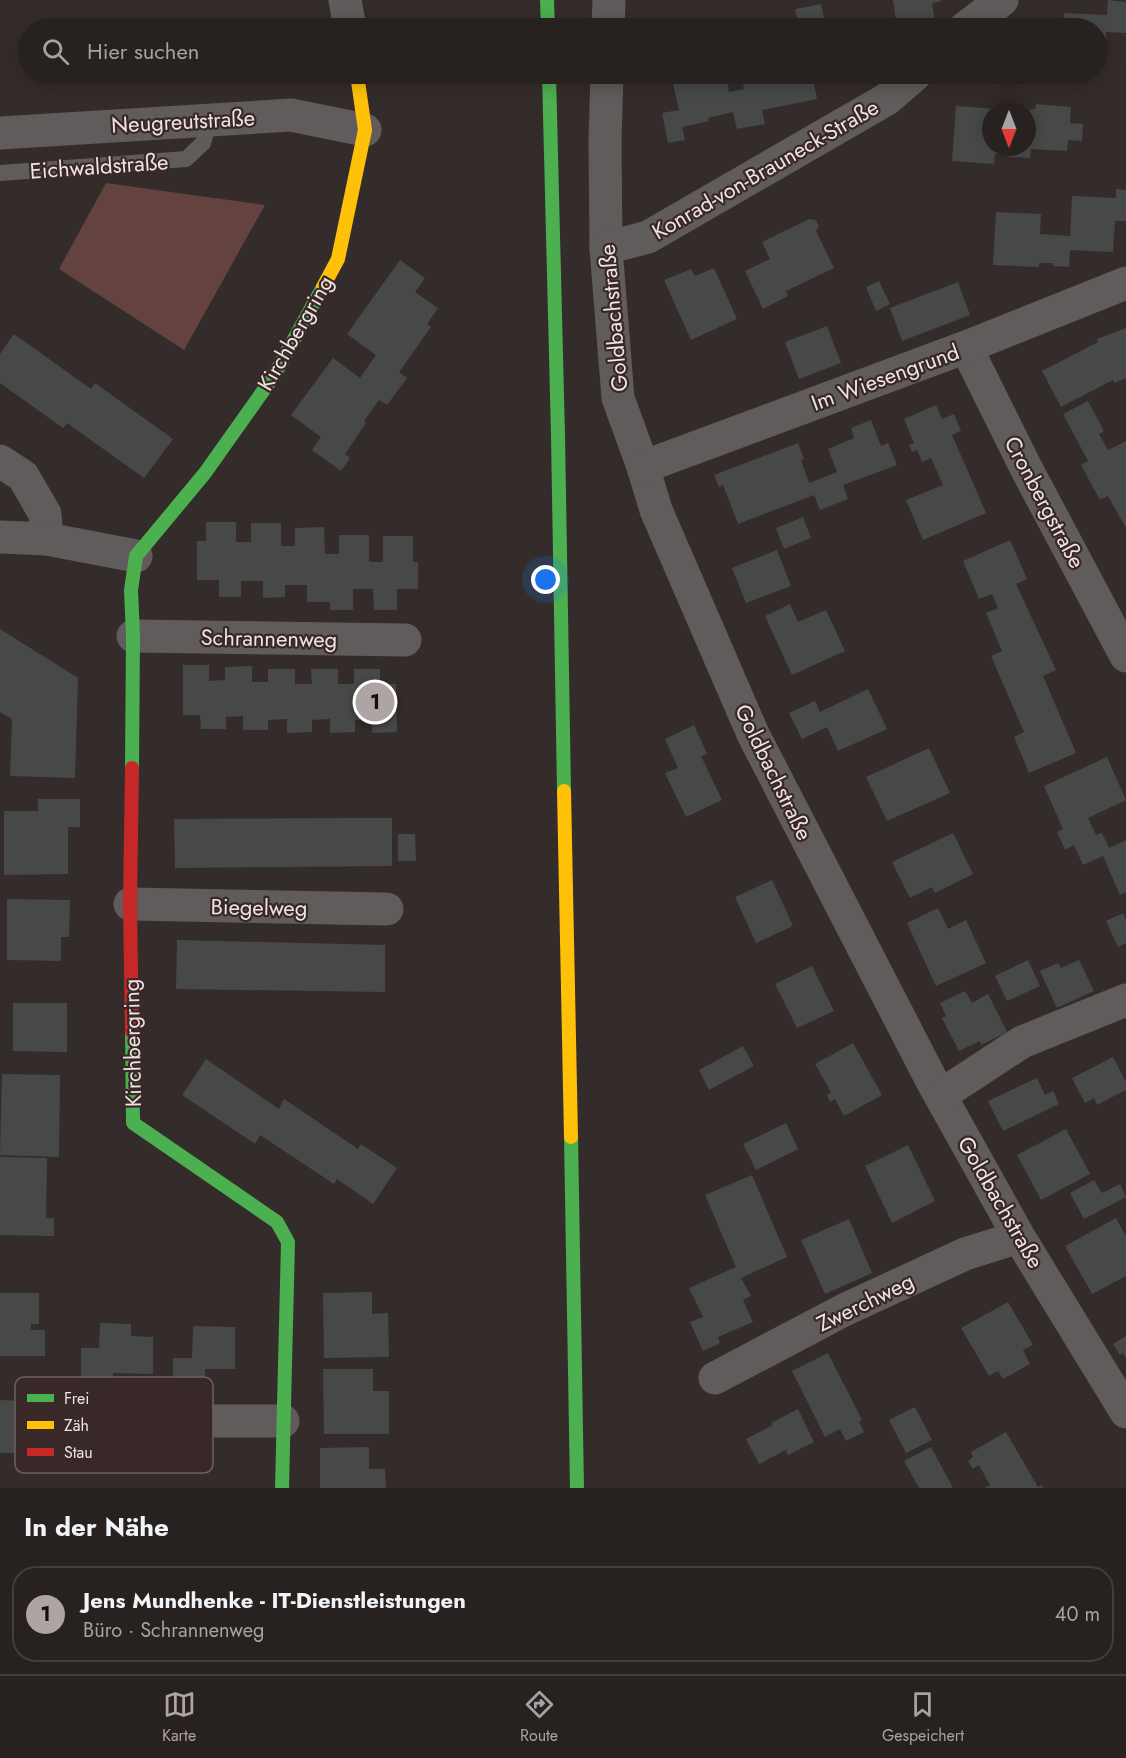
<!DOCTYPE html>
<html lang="de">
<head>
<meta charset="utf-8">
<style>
  body { margin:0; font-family:Jost,sans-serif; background:#2f2929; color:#f1f3f6 }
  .compass { position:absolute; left:982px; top:102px; width:54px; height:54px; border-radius:50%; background:#272120; box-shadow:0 3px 15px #0003; rotate:180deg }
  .you { position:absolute; left:546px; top:580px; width:21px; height:21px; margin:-15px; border:4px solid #fff; border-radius:50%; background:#1a73e8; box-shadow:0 0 0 9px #1a73e833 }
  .badge { display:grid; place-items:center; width:39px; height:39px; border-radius:50%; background:#aea4a3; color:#111; font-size:20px; font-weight:700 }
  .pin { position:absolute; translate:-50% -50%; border:3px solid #fff; box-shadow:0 2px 6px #0006 }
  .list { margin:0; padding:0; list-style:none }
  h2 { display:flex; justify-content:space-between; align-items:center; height:78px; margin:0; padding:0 24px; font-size:26px }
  h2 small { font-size:20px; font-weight:400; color:#a4a3a5 }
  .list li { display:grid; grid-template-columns:39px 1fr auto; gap:18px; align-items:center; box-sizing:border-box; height:96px; margin:0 12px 12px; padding:0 12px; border:2px solid #433e3e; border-radius:24px }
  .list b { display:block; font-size:22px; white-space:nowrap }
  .list p { margin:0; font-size:20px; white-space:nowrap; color:#a4a3a5 }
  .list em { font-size:20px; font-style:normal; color:#a4a3a5 }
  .icon { flex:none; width:33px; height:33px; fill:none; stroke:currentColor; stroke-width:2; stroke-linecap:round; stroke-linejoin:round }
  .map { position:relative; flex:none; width:1126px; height:1488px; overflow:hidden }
  .search { position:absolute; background:#272120; box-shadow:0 3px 15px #0003; left:18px; right:18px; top:18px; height:66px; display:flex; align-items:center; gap:15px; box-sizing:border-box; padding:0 21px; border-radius:33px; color:#a4a3a5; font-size:22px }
  .sheet { height:186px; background:#272120 }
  nav { display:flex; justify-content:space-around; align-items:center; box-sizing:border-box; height:84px; border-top:2px solid #433e3e; background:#272120; font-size:16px; color:#a4a3a5 }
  nav a { display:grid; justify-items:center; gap:3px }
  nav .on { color:#aea4a3 }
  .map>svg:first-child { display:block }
  .green { fill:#644240 }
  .building { fill:#464947 }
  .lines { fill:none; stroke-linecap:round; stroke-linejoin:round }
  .lane { stroke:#605c5c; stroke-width:16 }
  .street { stroke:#605c5c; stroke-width:33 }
  .fast { stroke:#4caf50; stroke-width:14 }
  .slow { stroke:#ffc107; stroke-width:14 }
  .jam { stroke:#c62828; stroke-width:14 }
  .labels { text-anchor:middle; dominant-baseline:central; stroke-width:4.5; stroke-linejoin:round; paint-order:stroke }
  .street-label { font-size:22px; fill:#efe4e3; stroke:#382827 }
  .key { fill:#382827; stroke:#6f605f; stroke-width:1.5 }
  .key-label { font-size:16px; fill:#efe4e3 }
</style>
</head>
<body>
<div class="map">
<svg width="1126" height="1488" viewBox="0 0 1126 1488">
  <rect width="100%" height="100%" fill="#342c2b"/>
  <path class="green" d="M106 183 265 205 184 350 59 269Z"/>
  <g class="building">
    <path d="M893 0H941V1L932 3 936 28H897Z"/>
    <path d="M1108 0 1126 2V33L1106 32 1104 64 1098 63V28H1063L1064 13 1107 15Z"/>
    <path d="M821 4 826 28H799L795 9Z"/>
    <path d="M726 74 729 92 744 89 741 74 858 75 814 84 817 99 762 110 765 124 737 129 733 112 708 118 709 121 682 127 685 140 668 143 662 113 679 110 672 79 693 75 694 80Z"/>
    <path d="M1036 104 1071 107 1070 123 1083 124 1082 141 1068 140 1067 151 1031 149 1030 158 1009 157V155L995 154 994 164 952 161 956 106 998 109V111H991V147H1027L1030 109H1035Z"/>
    <path d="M1116 189 1126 190V221H1115L1113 252 1070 250 1069 267 1053 266V263H1039V267L993 265 996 212 1041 214 1040 234 1070 236 1072 196 1116 198Z"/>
    <path d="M809 219 816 220 819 226 816 231 834 268 786 291 788 296 763 309 745 271 770 259 762 242Z"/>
    <path d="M400 260 425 278 415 292 438 308 427 324 431 327 399 372 407 378 387 405 379 400 364 421 366 423 345 454 350 458 341 471 312 450 321 437 291 415 333 358 360 378 376 355 347 334Z"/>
    <path d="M714 268 737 319 691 340 664 280 691 269 695 276Z"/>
    <path d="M879 281 890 304 876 311 866 287Z"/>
    <path d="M958 282 970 315 902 341 890 308Z"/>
    <path d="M827 326 841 363 799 379 785 342Z"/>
    <path d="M1126 328V378L1114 383 1113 380 1061 407 1042 371 1098 342 1097 339Z"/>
    <path d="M14 334 91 389 95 383 173 439 144 478 67 423 63 428 0 383V354Z"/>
    <path d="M1088 401 1104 431 1099 434 1108 450 1126 441V528L1108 496 1100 500 1081 465 1088 461 1063 414Z"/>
    <path d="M936 405 942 419 954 414 961 431 952 435 986 513 923 540 906 500 943 485 931 458 922 462 917 450 912 452 909 445 914 443 904 419Z"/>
    <path d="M871 420 881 446 888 443 897 465 843 485 848 499 820 510 814 495 738 524 723 485 719 487 714 475 798 443 804 459 801 460 809 483 837 472 828 449 854 438 851 428Z"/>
    <path d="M803 517 811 538 784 549 776 528Z"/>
    <path d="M206 522H236V542H251V523H281V546H295V528L324 527 325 554H339V535H369V561L374 562H383V536H413V562H418V589H397V610H374L373 589H353V610H330V602H307V585H285V597L263 598V581H241V597H219V580H197V541H206Z"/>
    <path d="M1010 540 1027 579 1016 584 1056 670 1043 676 1076 753 1029 773 1014 737 1024 732 991 656 1002 651 986 613 998 608 992 594 979 599 963 561Z"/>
    <path d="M777 550 791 586 746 603 732 568Z"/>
    <path d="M790 604 798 622 826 610 845 651 792 675 765 616Z"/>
    <path d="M0 629 78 678 75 778 10 776 12 719 0 712Z"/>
    <path d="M183 665H209V681L225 680V667L252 666V682H268V669H295V684H312L311 669H338V684H354V669H380V684H396L397 732 372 733V719L355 720V732L330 733V719L312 720V732L287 733V719L268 720V730H243V716L226 717V729H201L200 715H183Z"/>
    <path d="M868 689 887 729 838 751 827 727 802 739 789 713 815 701 820 712Z"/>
    <path d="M694 725 707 754 701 756 722 800 686 817 665 773 678 768 665 739Z"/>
    <path d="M929 748 950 793 887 821 866 777Z"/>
    <path d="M1107 757 1126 800 1088 818 1096 835 1102 833 1109 848 1126 840V892L1120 895 1103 856 1083 865 1074 845 1065 850 1057 832 1063 829 1044 786Z"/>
    <path d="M38 799H80V827H68V874L4 875V811H38Z"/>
    <path d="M348 818H392V866L175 868 174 819Z"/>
    <path d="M953 833 973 874 935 893 932 887 910 898 892 862Z"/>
    <path d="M398 834H415L416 861H398Z"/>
    <path d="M772 880 793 926 756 943 735 897Z"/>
    <path d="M7 899 70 900 69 937H61V961L7 960Z"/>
    <path d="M938 908 948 929 966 920 986 963 936 986 907 923Z"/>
    <path d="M1123 913 1126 920V943L1118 947 1106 921Z"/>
    <path d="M177 940 385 945V992L176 989Z"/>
    <path d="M1028 960 1040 986 1007 1001 995 976Z"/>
    <path d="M1079 960 1094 991 1057 1008 1040 971 1058 963 1061 968Z"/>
    <path d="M812 966 834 1011 797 1028 775 984Z"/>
    <path d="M965 991 972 1003 988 994 1007 1032 981 1045 980 1041 959 1051 942 1018 946 1016 940 1003Z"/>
    <path d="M13 1003H67V1052L13 1051Z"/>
    <path d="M853 1043 882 1095 844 1116 835 1099 830 1102 827 1095 831 1092 815 1064Z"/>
    <path d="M743 1046 754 1066 709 1090 699 1070Z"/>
    <path d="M1113 1057 1126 1082V1090L1097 1105 1094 1098 1085 1103 1072 1078Z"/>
    <path d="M206 1059 279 1109 284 1099 358 1149 361 1144 397 1168 373 1204 337 1179 334 1184 260 1135 255 1144 182 1095Z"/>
    <path d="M2 1074 60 1075 59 1157 0 1155Z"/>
    <path d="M1037 1078 1045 1095 1053 1091 1059 1104 1003 1131 988 1101Z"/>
    <path d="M786 1123 798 1149 756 1170 743 1144Z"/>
    <path d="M1066 1129 1090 1174 1041 1200 1017 1155Z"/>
    <path d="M908 1145 935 1201 892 1223 865 1166Z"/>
    <path d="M0 1157 47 1158 46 1218H54V1236L0 1235Z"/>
    <path d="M752 1175 787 1257 741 1278 751 1296 743 1300 753 1322 718 1337 720 1343 703 1351 690 1322 703 1317 689 1288 736 1267 705 1195Z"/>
    <path d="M1094 1180 1102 1193 1120 1184 1126 1197 1084 1219 1070 1193Z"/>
    <path d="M1116 1218 1126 1236V1276L1092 1294 1065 1246Z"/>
    <path d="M849 1219 872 1273 825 1294 801 1240Z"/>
    <path d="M372 1292V1314L388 1313 389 1357 324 1358 323 1293Z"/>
    <path d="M0 1293H39V1324H31V1330H45V1356H0Z"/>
    <path d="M1008 1302 1033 1345 1023 1350 1030 1364 1003 1379 998 1371 989 1376 961 1328Z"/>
    <path d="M100 1323 131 1324V1336L153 1337V1374L113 1373V1378L81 1377V1348H99Z"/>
    <path d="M193 1326 235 1327V1369H205V1390L173 1389V1358H192Z"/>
    <path d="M1126 1336V1358L1123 1353 1120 1355 1113 1344Z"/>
    <path d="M828 1353 862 1420 859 1422 864 1432 846 1441 840 1429 825 1437 792 1371Z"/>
    <path d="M323 1369H373V1391H389V1434H324Z"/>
    <path d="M0 1400 23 1401 22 1433H29V1453H0Z"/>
    <path d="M915 1407 932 1440 906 1453 889 1420Z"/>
    <path d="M798 1409 814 1442 788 1455 786 1450 759 1464 746 1439 773 1425 771 1423Z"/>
    <path d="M1006 1432 1038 1487 1042 1485 1044 1488H984L990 1485 979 1465 973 1469 968 1461 973 1457 971 1452Z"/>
    <path d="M369 1447V1469H385L386 1488H320V1448Z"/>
    <path d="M931 1447 953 1488H919L904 1461Z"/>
  </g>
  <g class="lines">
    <path class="lane" d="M0 173 186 159 203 143 210 119"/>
    <g class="street">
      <path d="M345 0 350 28"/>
      <path d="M608 28 609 0"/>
      <path d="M965 28 1002 0"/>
      <path d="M607 74 605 140 606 248 618 398 643 467 656 510 753 734 932 1081 1019 1237 1126 1412"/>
      <path d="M0 133 291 115 365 130"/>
      <path d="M606 248 648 237 887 99 916 74"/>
      <path d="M966 347 1026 468 1126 656"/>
      <path d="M0 461 23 476 45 514 47 539"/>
      <path d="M643 467 966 347 1126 283"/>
      <path d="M0 537 47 539 136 556"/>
      <path d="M133 636 405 640"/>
      <path d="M130 904 387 909"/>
      <path d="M941 1095 1022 1042 1126 1000"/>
      <path d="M715 1378 844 1310 965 1254 1019 1237"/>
      <path d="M78 1421H283"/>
    </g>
    <g class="fast">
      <path d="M547 0 548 28"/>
      <path d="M549 74 558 435 564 791"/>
      <path d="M132 768 133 636 131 590 136 556 205 473 273 377 323 287"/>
      <path d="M132 1032 133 1123 277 1222 288 1242 282 1488"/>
      <path d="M571 1137 577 1488"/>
    </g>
    <g class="slow">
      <path d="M323 287 338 259 365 130 357 74"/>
      <path d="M564 791 571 1137"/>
    </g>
    <path class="jam" d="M132 768 130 904 132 1032"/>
  </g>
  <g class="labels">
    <g class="street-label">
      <text transform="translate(183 121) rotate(-3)">Neugreutstraße</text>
      <text transform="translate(99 166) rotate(-4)">Eichwaldstraße</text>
      <text transform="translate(765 169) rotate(-30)">Konrad-von-Brauneck-Straße</text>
      <text transform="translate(613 318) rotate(-95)">Goldbachstraße</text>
      <text transform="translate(295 333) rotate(-60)">Kirchbergring</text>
      <text transform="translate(885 377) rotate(-20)">Im Wiesengrund</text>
      <text transform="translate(1045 502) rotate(62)">Cronbergstraße</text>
      <text transform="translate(269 638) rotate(1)">Schrannenweg</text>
      <text transform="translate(774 772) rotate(64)">Goldbachstraße</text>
      <text transform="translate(259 907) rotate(1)">Biegelweg</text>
      <text transform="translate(132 1043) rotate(-91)">Kirchbergring</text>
      <text transform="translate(1001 1202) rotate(60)">Goldbachstraße</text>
      <text transform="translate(865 1302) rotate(-26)">Zwerchweg</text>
    </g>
  </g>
  <rect x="15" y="1377" width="198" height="96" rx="9" class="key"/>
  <rect x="27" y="1394" width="27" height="8" fill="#4caf50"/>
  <rect x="27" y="1421" width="27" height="8" fill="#ffc107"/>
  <rect x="27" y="1448" width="27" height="8" fill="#c62828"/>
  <g class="key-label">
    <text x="64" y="1404">Frei</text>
    <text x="64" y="1431">Zäh</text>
    <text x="64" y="1458">Stau</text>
  </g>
</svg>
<svg class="compass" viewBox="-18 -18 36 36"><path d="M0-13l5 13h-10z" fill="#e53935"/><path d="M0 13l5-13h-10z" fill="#a4a3a5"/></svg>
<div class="you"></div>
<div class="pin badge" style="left:375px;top:702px">1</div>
<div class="search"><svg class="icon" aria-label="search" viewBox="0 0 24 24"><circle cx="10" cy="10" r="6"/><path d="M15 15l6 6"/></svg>Hier suchen</div>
</div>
<section class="sheet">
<h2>In der Nähe<small></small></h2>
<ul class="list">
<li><span class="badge">1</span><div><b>Jens Mundhenke - IT-Dienstleistungen</b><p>Büro · Schrannenweg</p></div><em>40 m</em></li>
</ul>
</section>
<nav>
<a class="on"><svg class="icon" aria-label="map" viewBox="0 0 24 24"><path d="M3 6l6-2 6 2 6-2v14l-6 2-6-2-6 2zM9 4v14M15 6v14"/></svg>Karte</a>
<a><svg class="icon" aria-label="directions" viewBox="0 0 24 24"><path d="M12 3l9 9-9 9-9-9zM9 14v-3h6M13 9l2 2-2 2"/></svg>Route</a>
<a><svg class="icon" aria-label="saved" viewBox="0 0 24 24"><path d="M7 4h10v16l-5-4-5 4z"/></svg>Gespeichert</a>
</nav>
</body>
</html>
